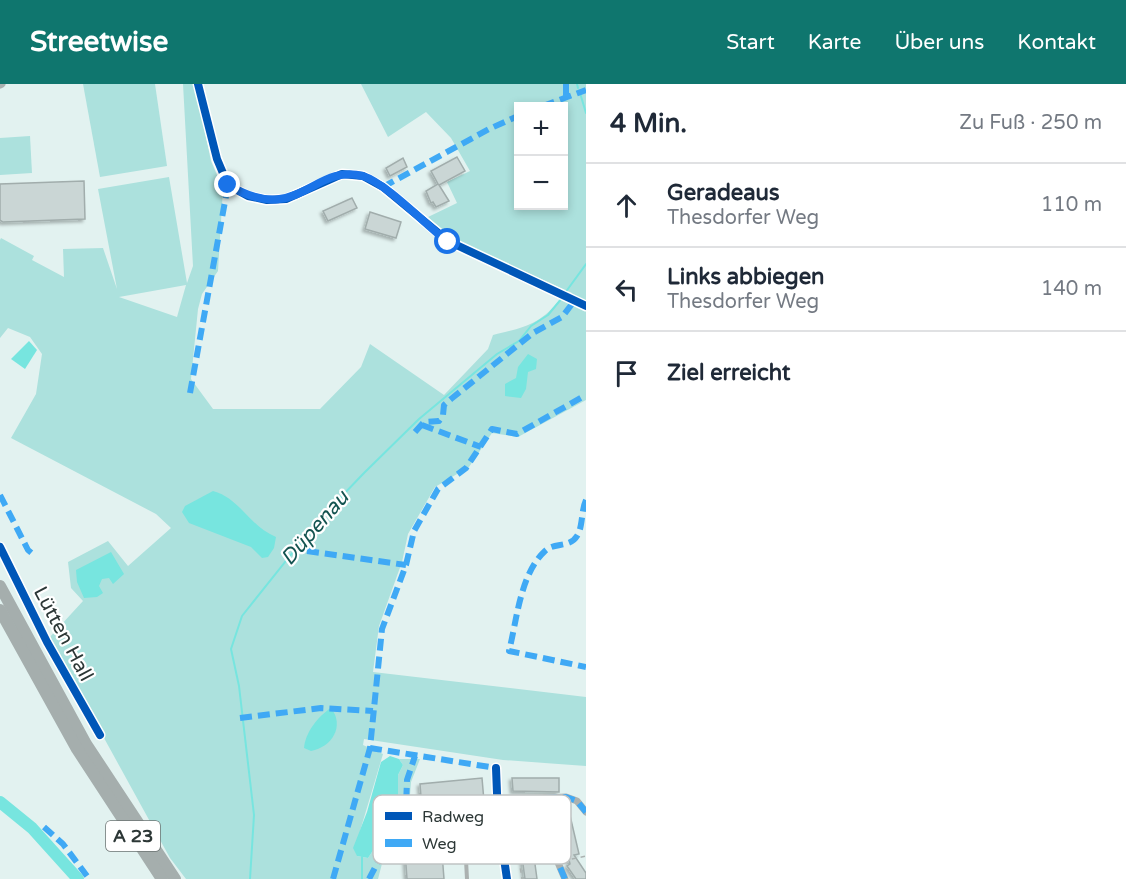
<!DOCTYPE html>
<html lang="de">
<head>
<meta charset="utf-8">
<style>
  body { margin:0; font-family:"Varela Round",sans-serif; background:#f2f2f3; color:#1f2937 }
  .controls { position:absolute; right:18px; top:18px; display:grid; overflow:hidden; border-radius:0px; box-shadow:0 3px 9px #0003 }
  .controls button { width:54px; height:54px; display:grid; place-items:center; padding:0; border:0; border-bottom:2px solid #e0e1e3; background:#fff; color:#1f2937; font:30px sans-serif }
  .stop { position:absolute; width:18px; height:18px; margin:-14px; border:4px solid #1a73e8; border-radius:50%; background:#fff }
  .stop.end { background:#1a73e8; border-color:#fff; box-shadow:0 2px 6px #0008 }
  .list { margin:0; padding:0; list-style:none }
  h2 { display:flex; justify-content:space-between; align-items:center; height:78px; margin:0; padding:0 24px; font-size:26px }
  h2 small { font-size:20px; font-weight:400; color:#747a83 }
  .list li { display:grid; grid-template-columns:39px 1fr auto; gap:18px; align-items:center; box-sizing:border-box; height:84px; padding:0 24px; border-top:2px solid #e0e1e3 }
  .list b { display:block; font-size:22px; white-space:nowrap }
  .list p { margin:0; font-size:20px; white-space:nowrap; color:#747a83 }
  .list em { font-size:20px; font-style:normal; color:#747a83 }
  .icon { flex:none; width:33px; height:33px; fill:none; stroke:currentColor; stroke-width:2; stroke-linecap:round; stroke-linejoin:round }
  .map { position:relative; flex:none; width:586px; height:795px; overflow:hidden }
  header { display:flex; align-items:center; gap:36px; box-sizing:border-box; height:84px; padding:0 30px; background:#0f766e; color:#fff }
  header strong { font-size:28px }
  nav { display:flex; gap:33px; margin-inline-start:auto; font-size:21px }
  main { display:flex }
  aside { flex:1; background:#fff }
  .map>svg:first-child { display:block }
  .green { fill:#ace1dd; fill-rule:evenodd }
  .water { fill:#77e5df }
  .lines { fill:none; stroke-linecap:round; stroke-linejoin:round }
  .stream { stroke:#77e5df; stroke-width:2 }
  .river { stroke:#77e5df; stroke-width:12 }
  .building { fill:#cad6d5; stroke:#a1adac; stroke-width:1.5; filter:url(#shadow) }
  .path { stroke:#abb2b1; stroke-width:1.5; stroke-dasharray:4.5 4.5; stroke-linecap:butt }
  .service { stroke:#abb1b0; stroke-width:4 }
  .minor { stroke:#abb1b0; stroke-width:7 }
  .motorway { stroke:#a5aead; stroke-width:12 }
  .quiet { stroke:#3fa9f5; stroke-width:6; stroke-dasharray:12 6; stroke-linecap:butt }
  .cycleway-casing { stroke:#fff; stroke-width:11 }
  .cycleway { stroke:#0057b8; stroke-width:8 }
  .route { stroke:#1a73e8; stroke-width:8 }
  .labels { text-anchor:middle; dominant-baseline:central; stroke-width:4.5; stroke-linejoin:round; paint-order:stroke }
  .shield { fill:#fff; stroke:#6b7372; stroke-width:1.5 }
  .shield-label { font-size:18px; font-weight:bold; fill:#2c3736 }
  .street-label { font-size:20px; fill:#2c3736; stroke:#fff }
  .water-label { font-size:21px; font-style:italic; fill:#135350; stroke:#fff }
  .key { fill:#fff; stroke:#c0c3c3; stroke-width:1.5 }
  .key-label { font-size:16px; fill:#2c3736 }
</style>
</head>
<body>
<header>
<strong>Streetwise</strong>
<nav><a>Start</a><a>Karte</a><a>Über uns</a><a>Kontakt</a></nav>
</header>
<main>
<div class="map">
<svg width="586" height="795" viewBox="0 0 586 795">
  <defs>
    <filter id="shadow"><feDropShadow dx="-2.5" dy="2.5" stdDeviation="1.5" flood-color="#0004"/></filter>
  </defs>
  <rect width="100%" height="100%" fill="#e2f2f0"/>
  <g class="green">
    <path d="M83 0H155L167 82 100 93Z"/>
    <path d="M183 0H195L211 77 223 105 218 187 202 210 198 225 191 295 213 325H320L361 283 370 260 444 311 488 265 493 251C526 243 540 241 562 213L568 216 572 209 451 154 428 133 457 119 447 98 470 87 451 54 426 28 388 53 361 0H586V316L518 353 492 349 469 383 435 403 408 450 402 478 379 542 373 588 586 613V682L503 676 364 655 363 661 383 670 360 747 357 772 368 774 374 765 378 736 398 715V691L403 681 399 675H420L411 698 409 724 390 749 378 795H186L170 774 49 554 83 517 71 504 68 478 108 457 128 482 171 444 156 430 11 354 36 310 42 270 30 253 8 244 0 254V156L1 154 34 172 32 176 64 193 63 165 103 164 117 205 98 105 169 93 187 199 193 182ZM518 22H564V122H518ZM186 201 177 233 119 213Z"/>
    <path d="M30 52 32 89 0 91V54Z"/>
  </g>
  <g class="water">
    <path d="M29 257 37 266 25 285 11 275Z"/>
    <path d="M528 270 537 275 536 285 528 288 526 305 521 314 505 312V300L516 294 518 283Z"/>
    <path d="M213 407C241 415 248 441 276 453L274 464 268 473 262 474 251 463 189 439 182 428 185 422Z"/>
    <path d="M111 468 124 490 113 500 109 494 102 495 99 502 103 509 97 513 84 514 77 498 76 486Z"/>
    <path d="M331 624C345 642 332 663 311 667L304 664C305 649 318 632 331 624Z"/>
    <path d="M390 672 399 675 403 681 398 691V715L378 737 374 765 368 774 357 772 353 764 367 728 381 678Z"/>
  </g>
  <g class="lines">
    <g class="stream">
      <path d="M577 0 578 4"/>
      <path d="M580 9 586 29"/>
      <path d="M565 209 586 180"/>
      <path d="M362 773V795"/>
      <path d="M250 795 254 731 239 602 231 565 242 532 317 438 364 389 419 335 497 270 519 257 531 242 548 231 562 214"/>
    </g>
    <path class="river" d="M0 718 32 744 78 795"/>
  </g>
  <g class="building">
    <path d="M457 73 465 87 439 101 449 117 436 123 433 118 431 119 426 107 438 100 431 87Z"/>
    <path d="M403 74 407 83 390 92 386 84Z"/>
    <path d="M84 97 85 135 3 138 0 136V100Z"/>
    <path d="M352 114 357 124 328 137 323 127Z"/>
    <path d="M370 128 401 138 396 154 365 145Z"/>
    <path d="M482 694 488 764 453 767 452 755 441 756 444 795H407L404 753 424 751 420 700Z"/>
    <path d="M512 694H559V708L513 707Z"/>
    <path d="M515 721H527L537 795H525Z"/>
    <path d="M568 723 579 770 574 771 586 789V795H576L567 782 570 780 557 725Z"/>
  </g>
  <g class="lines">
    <g class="path">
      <path d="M291 465 307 467"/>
      <path d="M511 722 522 795"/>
      <path d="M517 767 544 763"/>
      <path d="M563 777 586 772"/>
    </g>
    <g class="service">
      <path d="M466 776 467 795"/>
      <path d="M448 778 502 772"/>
    </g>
    <g class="minor">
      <path d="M198 0 217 75 228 101 248 112 267 116 286 115 342 90 363 92 383 103 448 157 586 222"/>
      <path d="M0 1 2 0"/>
      <path d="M0 463 47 558 100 651"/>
      <path d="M496 684 498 734 507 795"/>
      <path d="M545 714 551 762 565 795"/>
      <path d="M509 716 566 713 577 717 586 728"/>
    </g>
    <g class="motorway">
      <path d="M0 502 86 660 175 795"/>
      <path d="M0 526 77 665 162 795"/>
    </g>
    <g class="quiet">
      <path d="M566 0V13"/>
      <path d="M543 22 586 6"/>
      <path d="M383 103 489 45 518 32"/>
      <path d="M190 309 228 101"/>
      <path d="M422 341 481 363"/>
      <path d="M415 348 424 338 439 337 443 331 444 321 451 315 533 249 562 233 575 216"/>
      <path d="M0 411 28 466 34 471"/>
      <path d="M586 416C581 427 583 443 577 452 570 464 554 458 545 467 520 490 517 536 509 567L586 583"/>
      <path d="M307 467 406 481"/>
      <path d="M240 634 321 624 373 627"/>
      <path d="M370 664 496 684"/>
      <path d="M545 714 551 762 565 795"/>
      <path d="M509 716 566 713 577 717 586 728"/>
      <path d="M44 743 63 760 87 792"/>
      <path d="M333 795 370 664 382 545 406 481 414 447 438 405 466 384 492 345 517 350 586 311"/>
      <path d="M369 795 380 774 383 751 406 722 407 696 415 672"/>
    </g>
    <g class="cycleway-casing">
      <g id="cycleway">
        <path d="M198 0 217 75 228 101 248 112 267 116 286 115 342 90 363 92 383 103 448 157 586 222"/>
        <path d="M0 463 47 558 100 651"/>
        <path d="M496 684 498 734 507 795"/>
      </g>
    </g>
    <use href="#cycleway" class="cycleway"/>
  </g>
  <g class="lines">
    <path class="route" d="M228 101C299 143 312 79 363 92 386 99 427 142 448 158"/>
  </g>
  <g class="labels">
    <rect class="shield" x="106" y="737" width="54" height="30" rx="4.5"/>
    <g class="shield-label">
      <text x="133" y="752">A 23</text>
    </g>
    <g class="street-label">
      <text transform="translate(63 550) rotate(62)">Lütten Hall</text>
    </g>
    <g class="water-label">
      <text transform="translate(315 444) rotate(-49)">Düpenau</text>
    </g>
  </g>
  <rect x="373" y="711" width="198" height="69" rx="9" class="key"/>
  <rect x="385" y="728" width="27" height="8" fill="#0057b8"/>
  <rect x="385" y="755" width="27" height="8" fill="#3fa9f5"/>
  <g class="key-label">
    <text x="422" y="738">Radweg</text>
    <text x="422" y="765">Weg</text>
  </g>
</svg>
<div class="controls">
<button>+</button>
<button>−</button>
</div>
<div class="stop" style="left:448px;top:158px"></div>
<div class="stop end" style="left:228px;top:101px"></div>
</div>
<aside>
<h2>4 Min.<small>Zu Fuß · 250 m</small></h2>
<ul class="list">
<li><svg class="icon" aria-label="ahead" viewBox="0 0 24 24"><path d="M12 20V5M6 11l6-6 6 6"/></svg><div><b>Geradeaus</b><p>Thesdorfer Weg</p></div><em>110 m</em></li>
<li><svg class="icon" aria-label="left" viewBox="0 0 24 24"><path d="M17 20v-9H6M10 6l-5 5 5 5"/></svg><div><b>Links abbiegen</b><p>Thesdorfer Weg</p></div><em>140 m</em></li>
<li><svg class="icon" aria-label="arrive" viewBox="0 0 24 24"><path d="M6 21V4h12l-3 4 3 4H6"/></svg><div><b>Ziel erreicht</b></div></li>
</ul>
</aside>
</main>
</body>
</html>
